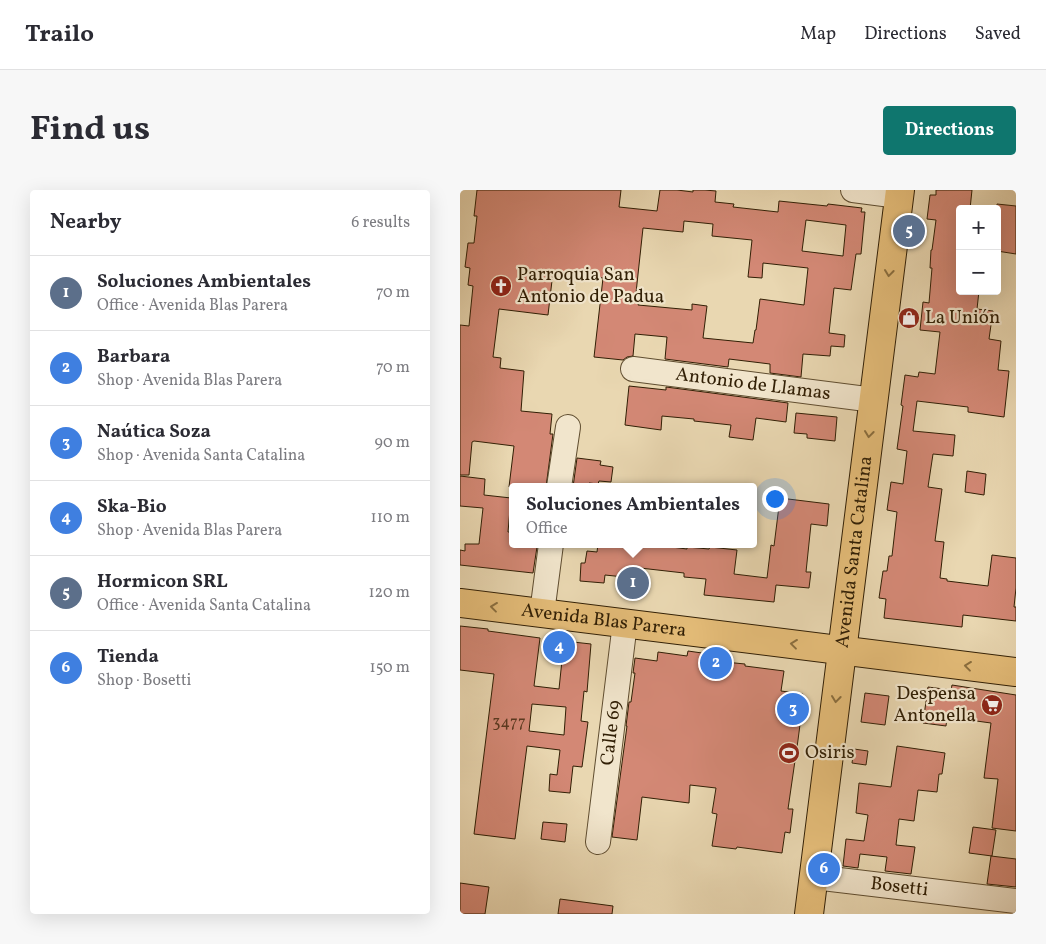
<!DOCTYPE html>
<html lang="en">
<head>
<meta charset="utf-8">
<style>
  body { margin:0; font-family:Vollkorn,serif; background:#f7f7f7; color:#2b2b33 }
  .controls { position:absolute; right:15px; top:15px; display:grid; overflow:hidden; border-radius:5px; box-shadow:0 5px 20px #0002 }
  .controls button { width:45px; height:45px; display:grid; place-items:center; padding:0; border:0; border-bottom:1px solid #e1e1e2; background:#fff; color:#2b2b33; font:25px sans-serif }
  .you { position:absolute; left:314px; top:308px; width:18px; height:18px; margin:-12px; border:4px solid #fff; border-radius:50%; background:#1a73e8; box-shadow:0 0 0 8px #1a73e833 }
  .badge { display:grid; place-items:center; width:32px; height:32px; border-radius:50%; background:#0f766e; color:#fff; font-size:16px; font-weight:700 }
  .pin { position:absolute; translate:-50% -50%; border:2px solid #fff; box-shadow:0 1px 5px #0006 }
  .popup { position:absolute; left:49px; top:293px; width:248px; height:65px; box-sizing:border-box; display:grid; place-content:center; border-radius:5px; background:#fff; filter:drop-shadow(0 1px 4px #0005); font-size:16px; white-space:nowrap; color:#7c7c81 }
  .popup b { font-size:19px; color:#2b2b33 }
  .popup::after { content:''; position:absolute; left:50%; top:100%; margin-left:-10px; border:10px solid transparent; border-top-color:#fff }
  .list { margin:0; padding:0; list-style:none }
  h2 { display:flex; justify-content:space-between; align-items:center; height:65px; margin:0; padding:0 20px; font-size:21px }
  h2 small { font-size:16px; font-weight:400; color:#7c7c81 }
  .list li { display:grid; grid-template-columns:32px 1fr auto; gap:15px; align-items:center; box-sizing:border-box; height:75px; padding:0 20px; border-top:1px solid #e1e1e2 }
  .list b { display:block; font-size:19px; white-space:nowrap }
  .list p { margin:0; font-size:16px; white-space:nowrap; color:#7c7c81 }
  .list em { font-size:16px; font-style:normal; color:#7c7c81 }
  .map { position:relative; flex:none; width:556px; height:724px; overflow:hidden; border-radius:5px }
  header { display:flex; align-items:center; gap:30px; box-sizing:border-box; height:70px; padding:0 25px; background:#fff; border-bottom:1px solid #e1e1e2 }
  header strong { font-size:24px }
  nav { display:flex; gap:28px; margin-inline-start:auto; font-size:18px }
  .intro { display:flex; align-items:center; justify-content:space-between; box-sizing:border-box; height:120px; padding:0 30px }
  h1 { margin:0; font-size:35px }
  .button { padding:12px 22px; border-radius:5px; background:#0f766e; color:#fff; font-size:18px; font-weight:700 }
  main { display:flex; gap:30px; padding:0 30px }
  aside { flex:1; background:#fff; border-radius:5px; box-shadow:0 5px 20px #0002 }
  .map>svg:first-child { display:block }
  .building { fill:#d38875; stroke:#311f05; fill-rule:evenodd }
  .lines { fill:none; stroke-linecap:round; stroke-linejoin:round }
  .minor-casing { stroke:#5f4d30; stroke-width:26 }
  .major-casing { stroke:#311f05; stroke-width:30 }
  .minor { stroke:#f1e5cc; stroke-width:24 }
  .major { stroke:#e4bc78; stroke-width:28 }
  .oneway { stroke:#8a6e3e }
  .labels { text-anchor:middle; dominant-baseline:central; stroke-width:4.5; stroke-linejoin:round; paint-order:stroke }
  .number-label { font-size:16px; fill:#5a3921 }
  .poi-label { font-size:19px; fill:#311f05; stroke:#f1e5cc; text-anchor:start }
  .street-label { font-size:19px; fill:#311f05; stroke:#f1e5cc }
</style>
</head>
<body>
<header>
<strong>Trailo</strong>
<nav><a>Map</a><a>Directions</a><a>Saved</a></nav>
</header>
<div class="intro"><h1>Find us</h1><a class="button">Directions</a></div>
<main>
<aside>
<h2>Nearby<small>6 results</small></h2>
<ul class="list">
<li><span class="badge" style="background:#5c6f8a">1</span><div><b>Soluciones Ambientales</b><p>Office · Avenida Blas Parera</p></div><em>70 m</em></li>
<li><span class="badge" style="background:#3f7fe0">2</span><div><b>Barbara</b><p>Shop · Avenida Blas Parera</p></div><em>70 m</em></li>
<li><span class="badge" style="background:#3f7fe0">3</span><div><b>Naútica Soza</b><p>Shop · Avenida Santa Catalina</p></div><em>90 m</em></li>
<li><span class="badge" style="background:#3f7fe0">4</span><div><b>Ska-Bio</b><p>Shop · Avenida Blas Parera</p></div><em>110 m</em></li>
<li><span class="badge" style="background:#5c6f8a">5</span><div><b>Hormicon SRL</b><p>Office · Avenida Santa Catalina</p></div><em>120 m</em></li>
<li><span class="badge" style="background:#3f7fe0">6</span><div><b>Tienda</b><p>Shop · Bosetti</p></div><em>150 m</em></li>
</ul>
</aside>
<div class="map">
<svg width="556" height="724" viewBox="0 0 556 724">
  <rect width="100%" height="100%" fill="#e9d7b1"/>
  <filter id="stains"><feTurbulence type="fractalNoise" baseFrequency=".004" numOctaves="4"/><feColorMatrix values="0 0 0 0 .2 0 0 0 0 .09 0 0 0 0 .02 0 0 0 .5 -.17"/></filter>
  <radialGradient id="worn" r=".72"><stop offset=".6" stop-color="#630" stop-opacity="0"/><stop offset="1" stop-color="#630" stop-opacity=".3"/></radialGradient>
  <g class="building">
    <path d="M17 0H161L159 17 197 21 200 0H217L233 2V0H245L256 1 255 12 274 14 273 17 318 22 319 11 367 16 368 14 402 18 401 22H405L401 64H396L391 100 374 98 369 143 385 145 384 157 371 156 370 166 343 164 341 187 310 183V174L269 169 268 177 205 169 207 147 175 144 173 166 167 167 163 170 134 167 143 88 93 82 88 125 39 119 33 167 41 168 40 178 64 181 61 221 92 224 90 244H93L86 297H49L54 256 14 251 12 252 9 285H0V135L9 136 13 96 8 95 10 78 5 77 8 53H14L17 26H14ZM346 30 386 35 383 66 342 61ZM224 31 253 34 252 46 292 50 288 87 302 88 303 73 348 78 344 115 300 109 296 140H295L293 153 243 148 247 116 232 114V120L178 115 179 104 176 103 183 38 223 42Z"/>
    <path d="M476 0H512L510 19H500V101H519L517 119 533 121 529 149 541 151 538 180 549 181 544 227 508 222V217L457 211 453 241 495 245 493 266 473 264 468 297 482 299 475 351 484 352 480 388 487 389V391L528 396 532 365 556 368V398L554 417H556V431L503 425 502 437 424 428 426 409 419 408 423 381H427L429 366H432L437 322 427 320 431 292 443 294 447 261 437 259 443 216 441 215 445 185 458 187 459 182 475 184 480 142 460 140 463 112 469 113 472 78H470L471 60H472L476 30 467 29 470 5H476Z"/>
    <path d="M537 14 556 16V64L537 61Z"/>
    <path d="M169 196 206 200V197L328 213 326 232 296 228 293 250 269 247 271 235 234 231V229L202 226 201 240 165 235Z"/>
    <path d="M336 223 377 227 375 251 347 248V244L334 243Z"/>
    <path d="M117 268 141 271 140 275 153 277 151 292 139 291 138 294 129 293V297H113Z"/>
    <path d="M507 281 526 284 524 305 505 302Z"/>
    <path d="M0 286 25 289 24 305 51 308 48 342H53V354L77 357 73 383 0 375V360L5 361V354H19L23 318 0 316Z"/>
    <path d="M320 308 369 314 367 336 351 334 346 382H351L349 398 316 395 314 412 244 405 246 389 224 387V383L180 378 179 382 165 381 164 387 145 385 144 393 120 391 121 373H125L127 361 137 362 138 354H188L227 359V357L249 359 250 357 277 360 274 384 307 388 311 355 314 356Z"/>
    <path d="M0 436 28 439V441L80 448 74 496 99 499 104 451 131 454 127 502 124 501 121 531 128 532 122 577 113 576 110 603 89 601 90 584 97 585 100 560 67 556 55 649 14 644 34 484 0 480ZM72 514 106 517 104 545 69 541Z"/>
    <path d="M228 461 242 463V465L266 468 265 472 285 474V476L324 481 321 501 343 504 340 527H341L338 550 328 619H333L330 643 325 642 322 663 277 657 276 659 252 656 257 624 252 623 256 598 230 595 229 613 182 607 177 650 152 647 167 536H166L169 512H171L175 483H173L175 468 197 471 198 462 227 466Z"/>
    <path d="M492 495 556 505V641L532 638 538 589 524 588 531 533 487 527 486 536 463 533 468 497 491 500Z"/>
    <path d="M405 503 429 506 425 535 401 532Z"/>
    <path d="M437 556 485 563 482 584H479L477 602 458 600 454 631 439 629 436 655 455 657 451 684 425 681 427 667 400 664 398 678 383 676 386 649 404 651 408 625 396 623 399 593 431 597Z"/>
    <path d="M394 559 408 561 406 575 392 573Z"/>
    <path d="M83 632 107 634 105 652 81 649Z"/>
    <path d="M513 637 536 640 532 666 509 663Z"/>
    <path d="M531 666 556 669V697L527 694Z"/>
    <path d="M0 693 29 697 25 724H0Z"/>
    <path d="M100 709 153 716 152 724H98Z"/>
  </g>
  <g class="lines">
    <g class="minor-casing">
      <g id="minor">
        <path d="M393 0 439 6"/>
        <path id="s1" d="M173 179 414 210"/>
        <path d="M99 297 108 237"/>
        <path d="M82 423 91 354"/>
        <path id="s2" d="M138 652 165 433"/>
        <path id="s3" d="M354 687 556 711"/>
      </g>
    </g>
    <g class="major-casing">
      <g id="major">
        <path id="s4" d="M0 413 556 482"/>
        <path id="s5" d="M349 724 440 0"/>
      </g>
    </g>
    <use href="#minor" class="minor"/>
    <use href="#major" class="major"/>
  </g>
  <defs><path id="oneway-chevron" d="M-2-3.5L2.5 0L-2 3.5" fill="none" stroke-width="1.6" stroke-linecap="round" stroke-linejoin="round" transform="scale(1.25)"/></defs>
  <g class="oneway">
    <use href="#oneway-chevron" transform="translate(429 83) rotate(97)"/>
    <use href="#oneway-chevron" transform="translate(409 244) rotate(97)"/>
    <use href="#oneway-chevron" transform="translate(34 417) rotate(-173)"/>
    <use href="#oneway-chevron" transform="translate(334 454) rotate(-173)"/>
    <use href="#oneway-chevron" transform="translate(508 476) rotate(-173)"/>
    <use href="#oneway-chevron" transform="translate(376 509) rotate(97)"/>
  </g>
  <defs>
    <g id="church-disc" transform="scale(1.125)"><circle r="9.5" fill="#8f2418" stroke="#f1e5cc"/><path d="M-1.2-6h2.4v3.5h3.3v2.4h-3.3V6h-2.4V-.1h-3.3v-2.4h3.3Z" fill="#fff"/></g>
    <g id="shop-disc" transform="scale(1.125)"><circle r="9.5" fill="#8f2418" stroke="#f1e5cc"/><path d="M-5-2.5h2.3a2.7 3.5 0 0 1 5.4 0H5L5.5 6h-11ZM-1.5-2.5h3a1.5 2.3 0 0 0-3 0Z" fill="#fff"/></g>
    <g id="supermarket-disc" transform="scale(1.125)"><circle r="9.5" fill="#8f2418" stroke="#f1e5cc"/><path d="M-6-5.5h2.5l.6 2H6L4.5 2H-2.5L-4.4-4H-6ZM-1.5 3.2a1.3 1.3 0 1 0 .1 0ZM3 3.2a1.3 1.3 0 1 0 .1 0Z" fill="#fff"/></g>
    <g id="stadium-disc" transform="scale(1.125)"><circle r="9.5" fill="#8f2418" stroke="#f1e5cc"/><path d="M0-5a6.5 5 0 1 0 0 10a6.5 5 0 1 0 0-10ZM-3.5-1.8h7v3.6h-7Z" fill="#fff"/></g>
  </defs>
  <g fill-rule="evenodd">
    <use href="#church-disc" x="41" y="96"/>
    <use href="#shop-disc" x="449" y="128"/>
    <use href="#supermarket-disc" x="532" y="515"/>
    <use href="#stadium-disc" x="329" y="563"/>
  </g>
  <g class="labels">
    <g class="number-label">
      <text x="49" y="533">3477</text>
    </g>
    <g class="poi-label">
      <text x="57" y="85">Parroquia San<tspan x="57" dy="22">Antonio de Padua</tspan></text>
      <text x="465" y="128">La Unión</text>
      <text x="516" y="504" text-anchor="end">Despensa<tspan x="516" dy="22">Antonella</tspan></text>
      <text x="345" y="563">Osiris</text>
    </g>
    <g class="street-label">
      <text stroke="none"><textPath href="#s1" startOffset="121">Antonio de Llamas</textPath></text>
      <text stroke="none"><textPath href="#s5" startOffset="365">Avenida Santa Catalina</textPath></text>
      <text stroke="none"><textPath href="#s4" startOffset="145">Avenida Blas Parera</textPath></text>
      <text stroke="none"><textPath href="#s2" startOffset="110">Calle 69</textPath></text>
      <text stroke="none"><textPath href="#s3" startOffset="86">Bosetti</textPath></text>
    </g>
  </g>
  <rect width="100%" height="100%" filter="url(#stains)"/>
  <rect width="100%" height="100%" fill="url(#worn)"/>
</svg>
<div class="controls">
<button>+</button>
<button>−</button>
</div>
<div class="you"></div>
<div class="pin badge" style="left:173px;top:393px;background:#5c6f8a">1</div>
<div class="popup"><b>Soluciones Ambientales</b>Office</div>
<div class="pin badge" style="left:256px;top:473px;background:#3f7fe0">2</div>
<div class="pin badge" style="left:333px;top:519px;background:#3f7fe0">3</div>
<div class="pin badge" style="left:99px;top:457px;background:#3f7fe0">4</div>
<div class="pin badge" style="left:449px;top:41px;background:#5c6f8a">5</div>
<div class="pin badge" style="left:364px;top:679px;background:#3f7fe0">6</div>
</div>
</main>
</body>
</html>
